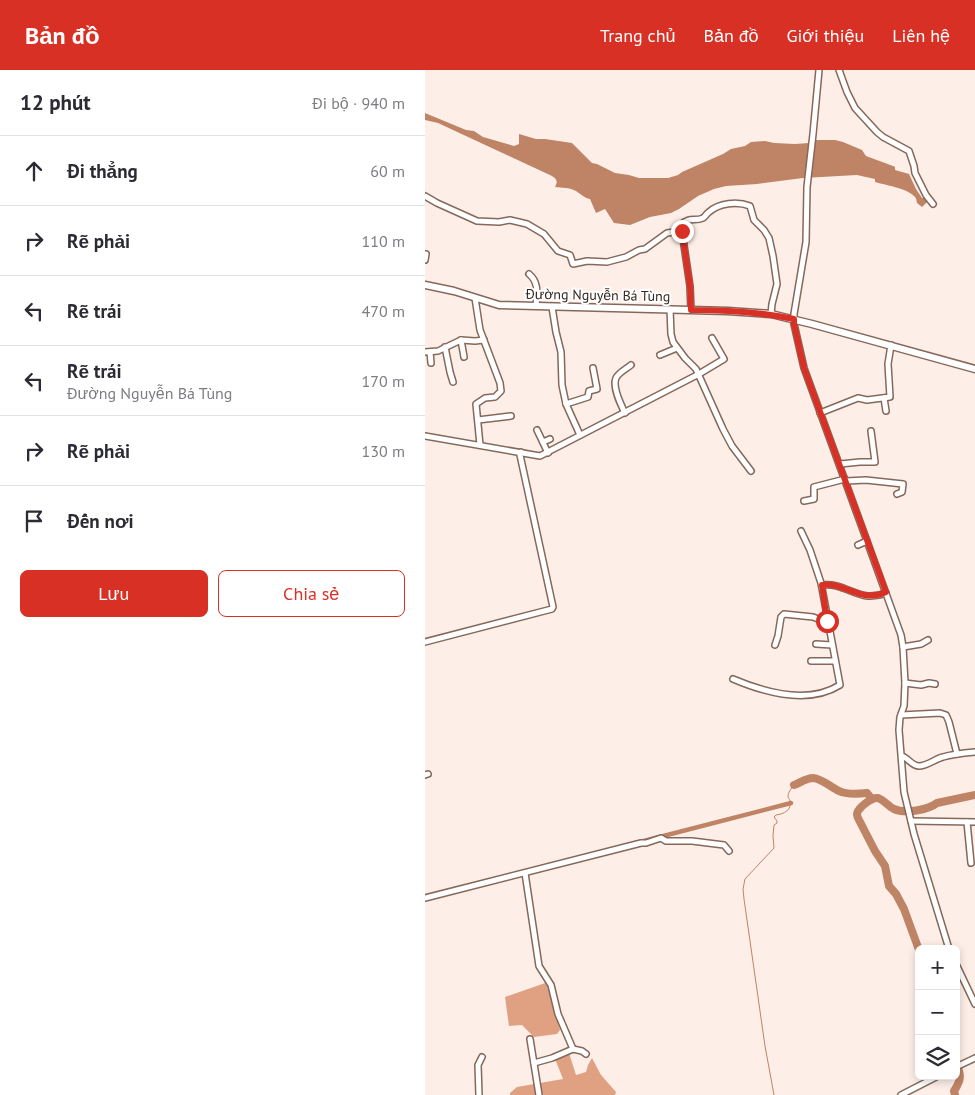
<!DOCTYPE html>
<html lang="vi">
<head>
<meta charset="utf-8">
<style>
  body { margin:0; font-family:"PT Sans",sans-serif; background:#f7f7f7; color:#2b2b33 }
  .controls { position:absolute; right:15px; bottom:15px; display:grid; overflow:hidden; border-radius:8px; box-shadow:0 2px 8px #0003 }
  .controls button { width:45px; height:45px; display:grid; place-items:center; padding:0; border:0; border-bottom:1px solid #e1e1e2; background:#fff; color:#2b2b33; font:25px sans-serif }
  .stop { position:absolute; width:15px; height:15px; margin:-11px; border:4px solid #d93025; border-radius:50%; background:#fff }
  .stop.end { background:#d93025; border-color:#fff; box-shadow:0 1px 5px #0008 }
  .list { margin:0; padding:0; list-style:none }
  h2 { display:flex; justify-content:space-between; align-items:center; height:65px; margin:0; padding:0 20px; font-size:21px }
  h2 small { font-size:16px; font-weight:400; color:#7c7c81 }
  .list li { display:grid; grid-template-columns:32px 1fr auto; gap:15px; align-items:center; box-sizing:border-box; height:70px; padding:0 20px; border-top:1px solid #e1e1e2 }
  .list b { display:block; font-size:19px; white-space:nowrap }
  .list p { margin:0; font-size:16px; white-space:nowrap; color:#7c7c81 }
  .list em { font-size:16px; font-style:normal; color:#7c7c81 }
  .actions { display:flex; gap:10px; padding:15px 20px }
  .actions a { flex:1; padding:11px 0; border:1px solid #d93025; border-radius:8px; text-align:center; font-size:18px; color:#d93025 }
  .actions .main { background:#d93025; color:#fff }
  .icon { flex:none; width:28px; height:28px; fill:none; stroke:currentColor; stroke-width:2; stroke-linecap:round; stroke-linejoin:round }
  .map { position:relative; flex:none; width:550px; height:1025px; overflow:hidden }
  header { display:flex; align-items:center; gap:30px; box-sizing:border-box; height:70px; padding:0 25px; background:#d93025; color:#fff }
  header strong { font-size:24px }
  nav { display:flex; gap:28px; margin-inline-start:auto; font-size:18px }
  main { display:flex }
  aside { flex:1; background:#fff }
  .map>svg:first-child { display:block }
  .forest { fill:#dfa182 }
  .water { fill:#bf8365 }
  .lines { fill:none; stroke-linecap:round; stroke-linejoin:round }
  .stream { stroke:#bf8365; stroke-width:1 }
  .canal { stroke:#bf8365; stroke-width:4.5 }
  .river { stroke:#bf8365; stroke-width:8 }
  .minor-casing { stroke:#86685a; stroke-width:8 }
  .major-casing { stroke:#86685a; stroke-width:9 }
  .minor { stroke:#fff; stroke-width:5 }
  .major { stroke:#fff; stroke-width:6 }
  .route { stroke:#d93025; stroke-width:6 }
  .labels { text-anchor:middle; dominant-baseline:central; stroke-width:4; stroke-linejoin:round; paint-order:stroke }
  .street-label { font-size:14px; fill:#342721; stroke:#fff }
</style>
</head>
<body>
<header>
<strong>Bản đồ</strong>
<nav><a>Trang chủ</a><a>Bản đồ</a><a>Giới thiệu</a><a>Liên hệ</a></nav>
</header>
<main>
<aside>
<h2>12 phút<small>Đi bộ · 940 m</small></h2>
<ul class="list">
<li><svg class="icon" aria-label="ahead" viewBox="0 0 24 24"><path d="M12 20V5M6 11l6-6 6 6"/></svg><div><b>Đi thẳng</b></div><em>60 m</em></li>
<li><svg class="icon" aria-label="right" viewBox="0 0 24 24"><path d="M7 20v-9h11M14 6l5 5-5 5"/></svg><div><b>Rẽ phải</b></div><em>110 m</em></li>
<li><svg class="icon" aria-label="left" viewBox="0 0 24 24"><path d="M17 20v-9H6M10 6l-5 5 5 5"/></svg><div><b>Rẽ trái</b></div><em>470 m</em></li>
<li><svg class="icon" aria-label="left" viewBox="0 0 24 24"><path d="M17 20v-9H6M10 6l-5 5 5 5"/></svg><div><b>Rẽ trái</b><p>Đường Nguyễn Bá Tùng</p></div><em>170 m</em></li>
<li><svg class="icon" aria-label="right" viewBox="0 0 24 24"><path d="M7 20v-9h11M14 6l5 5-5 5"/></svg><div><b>Rẽ phải</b></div><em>130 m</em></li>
<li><svg class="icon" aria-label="arrive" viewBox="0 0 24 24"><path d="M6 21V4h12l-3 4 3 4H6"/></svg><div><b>Đến nơi</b></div></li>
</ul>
<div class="actions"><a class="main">Lưu</a><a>Chia sẻ</a></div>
</aside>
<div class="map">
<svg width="550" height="1025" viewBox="0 0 550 1025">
  <rect width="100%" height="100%" fill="#fdefe8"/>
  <g class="forest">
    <path d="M123 912 135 960 132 964 109 967 97 955 84 956 80 927Z"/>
    <path d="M144 983 151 1005 161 1002 163 995 167 988 176 1005 191 1022 190 1025H85V1023L92 1017 138 1009 130 989Z"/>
  </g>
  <path class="water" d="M0 43 41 60 49 61 58 67 89 76 94 74V64L111 69H120L147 73 167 93 172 94 190 103 204 105 214 108H243L253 105 257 102 298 84 306 79 320 76 326 72 340 71 349 73 370 74 384 73 389 70H410L418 72 437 80 441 86 468 96 470 97V100L484 104 491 119 497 128H500L503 131 497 137 492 133C491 129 492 129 489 126 481 118 460 115 450 112V109L432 105 378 108 332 114 301 116 289 119 273 126 254 139 246 143 225 147 205 155 189 153 180 139 171 143 165 129C159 128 156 124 151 121 143 117 138 118 130 117 133 112 132 109 127 106L13 53 0 50Z"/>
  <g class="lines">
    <path class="stream" d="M349 1025 340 976 319 829 318 819 320 809 349 778 348 766 349 755 352 753V751L349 747 351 745C359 744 367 740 365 731 365 730 364 729 363 727 363 722 366 719 369 715"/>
    <path class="canal" d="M215 772 366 733"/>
    <g class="river">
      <path d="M369 715C375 713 381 708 388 708 398 709 405 717 414 721 422 725 433 724 442 723L447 729"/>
      <path d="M494 880 479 839 471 824 464 816 460 796 450 781 433 748C432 745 431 744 433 741 436 736 447 727 453 728 459 730 464 737 469 739 480 744 503 740 512 733L550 725"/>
      <path d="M530 1025 529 1021C537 1009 536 1005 531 992"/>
    </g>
    <g class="minor-casing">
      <g id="minor">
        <path d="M394 0 388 64 382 117 381 172 369 244V254L379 298 442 471 476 565 478 577 480 613 479 636 475 647 474 660 479 722 489 764 524 879"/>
        <path d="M414 0 422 22 430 38 452 62 458 67 484 81 489 96 490 103 501 125 508 134"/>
        <path d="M0 126 12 133 52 151 74 152 85 150 102 154 119 164 133 181 145 185 148 194 162 191 182 192 201 187 214 180 220 179 242 163 257 161"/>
        <path d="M0 190 1 184"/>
        <path d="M104 204C114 212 112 224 111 236"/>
        <path d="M50 228 55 260 75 313 76 321 70 327 60 328 51 334 55 375"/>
        <path d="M127 237 131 262 136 282 137 315 141 334 155 365"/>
        <path d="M245 239 246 264 248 272 260 288 271 299 298 359 307 376 326 401"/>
        <path d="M266 240 265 216 256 155C264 146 270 152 278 148 282 145 280 145 284 142 294 133 312 131 325 136L329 150 339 160 344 168 348 186 352 214 347 234 346 244"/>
        <path d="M36 270 39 287"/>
        <path d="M20 277 25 302 28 312"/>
        <path d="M0 282 13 281 36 270 50 271 59 270"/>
        <path d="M5 282 6 293"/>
        <path d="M235 285 252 278"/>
        <path d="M274 304 299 289 287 268"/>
        <path d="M459 328 461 341"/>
        <path d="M141 334 163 327 164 321 172 319 168 298"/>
        <path d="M200 343C196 335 187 317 191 308 193 303 201 299 206 295"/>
        <path d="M395 343 433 328 442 330 465 327 463 294 466 275"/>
        <path d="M53 350 86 346"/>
        <path d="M112 360 123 383"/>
        <path d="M0 366 115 386 274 304"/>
        <path d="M118 372 125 369"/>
        <path d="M415 394 435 392H450L446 361"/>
        <path d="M421 411 441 410 478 414 477 422 472 424"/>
        <path d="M379 431 389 429V417L420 409"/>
        <path d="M433 475 442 471"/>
        <path d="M397 515C423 512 433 534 461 523"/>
        <path d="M0 572 127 539 128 537 95 385 96 382"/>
        <path d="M391 574 407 575"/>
        <path d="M350 575 353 566 356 547 359 544 388 547 401 552 403 549"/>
        <path d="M478 577 496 574 503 570"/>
        <path d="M386 591H410"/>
        <path d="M308 609C341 623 383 635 415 615L396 513 385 480 376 461"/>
        <path d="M480 613 496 615 504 613 510 614"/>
        <path d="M476 645 515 643 521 645 524 652 532 684"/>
        <path d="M477 686C483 688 487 696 494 696 502 696 510 689 518 687 528 684 539 683 550 682"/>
        <path d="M0 705 3 704"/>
        <path d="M486 751 550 752"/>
        <path d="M542 752 546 793"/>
        <path d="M100 803 114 896 126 915 133 944 148 979"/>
        <path d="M0 828 216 773H221L236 768 241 771H267L299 775 304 781"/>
        <path d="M531 894 550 934"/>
        <path d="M105 969 114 1025"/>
        <path d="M109 993 127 988 148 979 157 981 161 984"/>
        <path d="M531 997 550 988"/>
        <path d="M54 1025 53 995 57 987"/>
        <path d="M476 1025 513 1006"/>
      </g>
    </g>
    <g class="major-casing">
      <path id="major" d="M0 215 29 221 74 235 303 241 346 244 387 254 550 299"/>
    </g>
    <use href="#minor" class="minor"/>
    <use href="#major" class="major"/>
  </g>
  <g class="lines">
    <path class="route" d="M257 161 265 216 266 240C301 240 335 242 369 249V254L379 298 461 522C435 534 422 512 397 515L402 551"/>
  </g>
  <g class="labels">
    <g class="street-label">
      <text transform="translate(173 225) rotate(1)">Đường Nguyễn Bá Tùng</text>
    </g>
  </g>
</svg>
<div class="controls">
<button>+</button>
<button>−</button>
<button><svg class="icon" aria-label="layers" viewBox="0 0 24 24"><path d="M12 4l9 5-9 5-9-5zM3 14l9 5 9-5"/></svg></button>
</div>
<div class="stop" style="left:402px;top:551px"></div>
<div class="stop end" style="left:257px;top:161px"></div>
</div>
</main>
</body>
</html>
